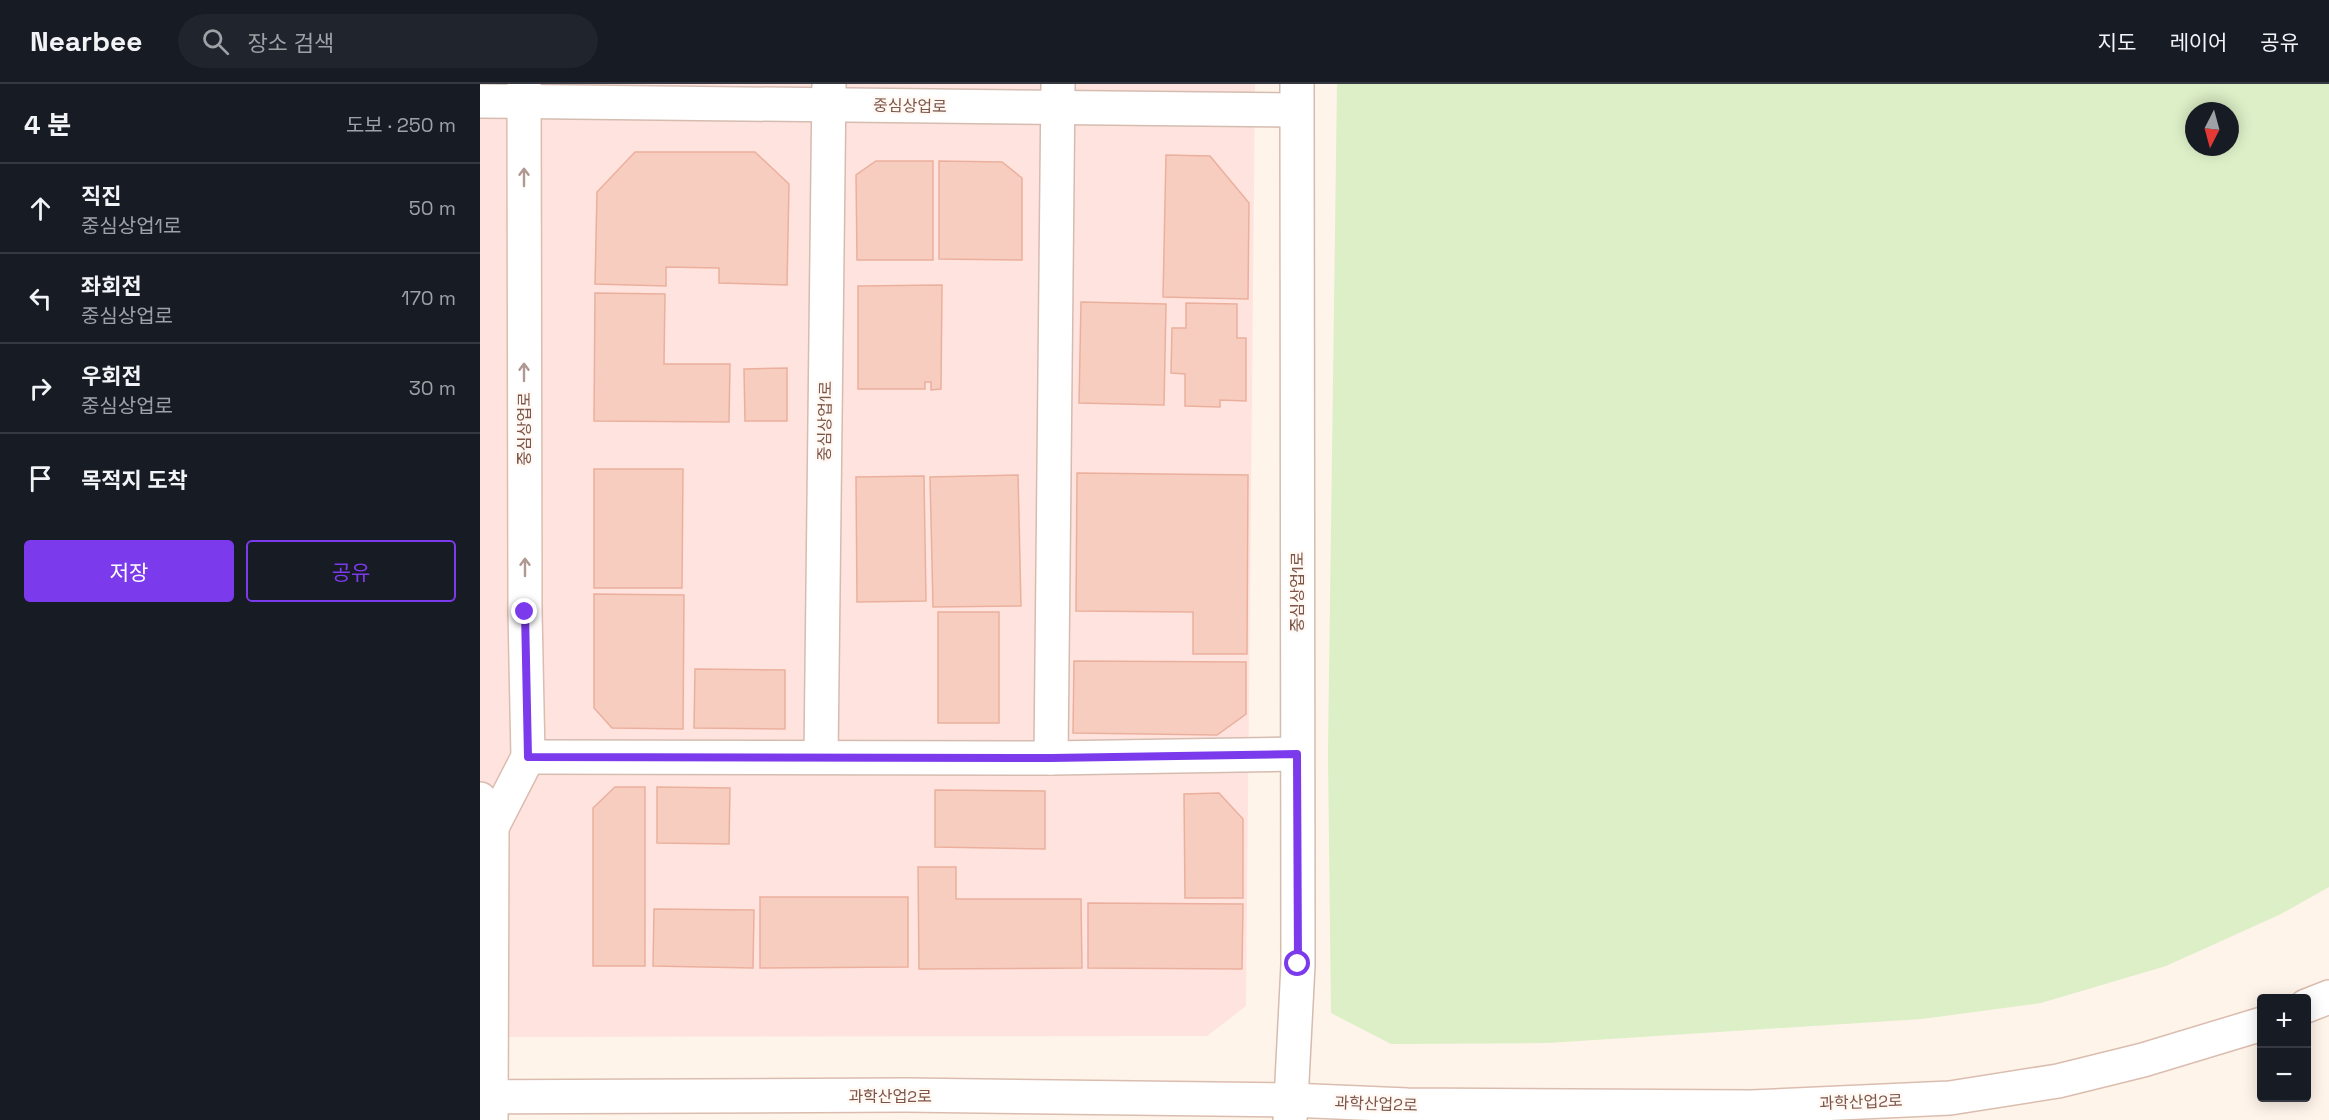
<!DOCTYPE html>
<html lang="ko">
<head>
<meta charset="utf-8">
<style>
  body { margin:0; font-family:"Space Grotesk","Noto Sans KR",sans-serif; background:#20242c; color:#f1f3f6 }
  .controls { position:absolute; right:18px; bottom:18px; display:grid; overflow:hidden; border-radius:6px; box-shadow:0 3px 15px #0003 }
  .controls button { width:54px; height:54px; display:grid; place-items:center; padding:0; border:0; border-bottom:2px solid #363941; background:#171b24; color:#f1f3f6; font:30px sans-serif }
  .compass { position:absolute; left:1705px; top:18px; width:54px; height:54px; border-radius:50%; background:#171b24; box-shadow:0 3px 15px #0003; rotate:186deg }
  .stop { position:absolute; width:18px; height:18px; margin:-14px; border:4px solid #7c3aed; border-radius:50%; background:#fff }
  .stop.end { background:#7c3aed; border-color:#fff; box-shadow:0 2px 6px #0008 }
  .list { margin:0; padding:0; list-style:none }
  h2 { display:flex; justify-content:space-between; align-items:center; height:78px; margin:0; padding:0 24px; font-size:26px }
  h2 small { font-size:20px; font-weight:400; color:#9ea1a6 }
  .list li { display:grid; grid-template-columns:39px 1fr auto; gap:18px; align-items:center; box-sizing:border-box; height:90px; padding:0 24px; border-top:2px solid #363941 }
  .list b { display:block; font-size:22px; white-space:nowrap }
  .list p { margin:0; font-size:20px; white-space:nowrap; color:#9ea1a6 }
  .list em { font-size:20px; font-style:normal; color:#9ea1a6 }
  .actions { display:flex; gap:12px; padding:18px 24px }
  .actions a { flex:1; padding:14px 0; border:2px solid #7c3aed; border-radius:6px; text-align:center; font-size:21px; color:#7c3aed }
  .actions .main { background:#7c3aed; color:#fff }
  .icon { flex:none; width:33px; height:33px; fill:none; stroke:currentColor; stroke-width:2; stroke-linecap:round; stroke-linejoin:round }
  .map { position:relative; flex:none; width:1849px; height:1036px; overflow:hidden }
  header { display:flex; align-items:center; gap:36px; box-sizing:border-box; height:84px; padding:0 30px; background:#171b24; border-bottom:2px solid #363941 }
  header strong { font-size:28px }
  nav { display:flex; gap:33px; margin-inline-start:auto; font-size:21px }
  .search { width:420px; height:54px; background:#20242c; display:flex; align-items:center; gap:15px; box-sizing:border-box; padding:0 21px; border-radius:33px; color:#9ea1a6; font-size:22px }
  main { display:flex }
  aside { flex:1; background:#171b24 }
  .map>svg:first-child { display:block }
  .commercial { fill:#ffe3de }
  .green { fill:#dcefc6; fill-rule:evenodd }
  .building { fill:#f7cdbf; stroke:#ebb09d; stroke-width:1.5 }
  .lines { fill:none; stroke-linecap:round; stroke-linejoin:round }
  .street-casing { stroke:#d5bcb0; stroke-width:36 }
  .secondary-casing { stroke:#dbbdaf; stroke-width:36 }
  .street { stroke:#fff; stroke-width:33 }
  .secondary { stroke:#fff; stroke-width:33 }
  .oneway { stroke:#b19992 }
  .route { stroke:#7c3aed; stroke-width:8 }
  .labels { text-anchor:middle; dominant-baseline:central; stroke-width:4.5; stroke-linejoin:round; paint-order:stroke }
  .street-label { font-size:16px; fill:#7d5549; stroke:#fff8f3 }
</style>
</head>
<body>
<header>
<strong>Nearbee</strong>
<div class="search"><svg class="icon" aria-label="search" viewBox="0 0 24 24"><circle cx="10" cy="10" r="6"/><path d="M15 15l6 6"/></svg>장소 검색</div>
<nav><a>지도</a><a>레이어</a><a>공유</a></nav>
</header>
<main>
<aside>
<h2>4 분<small>도보 · 250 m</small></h2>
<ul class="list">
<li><svg class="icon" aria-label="ahead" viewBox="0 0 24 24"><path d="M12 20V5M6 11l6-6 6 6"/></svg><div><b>직진</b><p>중심상업1로</p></div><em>50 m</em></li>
<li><svg class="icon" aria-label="left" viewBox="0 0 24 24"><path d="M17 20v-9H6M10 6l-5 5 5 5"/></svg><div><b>좌회전</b><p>중심상업로</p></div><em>170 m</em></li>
<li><svg class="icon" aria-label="right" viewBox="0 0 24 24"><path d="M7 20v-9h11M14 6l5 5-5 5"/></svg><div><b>우회전</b><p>중심상업로</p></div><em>30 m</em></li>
<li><svg class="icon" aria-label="arrive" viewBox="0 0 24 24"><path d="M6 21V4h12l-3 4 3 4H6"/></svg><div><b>목적지 도착</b></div></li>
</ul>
<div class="actions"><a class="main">저장</a><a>공유</a></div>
</aside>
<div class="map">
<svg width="1849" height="1036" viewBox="0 0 1849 1036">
  <rect width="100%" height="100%" fill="#fef4ea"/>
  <path class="commercial" d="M0 0H775L766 922 727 952 0 953Z"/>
  <path class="green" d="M857 0H1849V803L1801 830 1686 882 1561 919 1442 935 1068 959 911 960 851 929 848 669ZM1714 27H1750V63H1714Z"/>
  <g class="building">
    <path d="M155 68H275L309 100 307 201 239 199V184L186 183V202L115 200 117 108Z"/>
    <path d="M686 71 730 72 769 119 768 215 683 213Z"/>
    <path d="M396 77H453V176H377L376 91Z"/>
    <path d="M459 77 522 78 542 94V176L459 175Z"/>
    <path d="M462 201 461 305 451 306V298H445V305H378V202Z"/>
    <path d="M115 209 185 210 184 280H250L249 338 114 337Z"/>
    <path d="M601 218 686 220 684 321 599 319Z"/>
    <path d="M706 219 757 220V254H766V317L740 316V323L705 322V290L691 289 692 244H706Z"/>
    <path d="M307 284V337H265L264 285Z"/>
    <path d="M114 385H203L202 504H114Z"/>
    <path d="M597 389 768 391 767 570H713V528L596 527Z"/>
    <path d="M538 391 541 522 453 523 450 393Z"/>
    <path d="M444 392 446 517 377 518 376 393Z"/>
    <path d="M114 510 204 511 203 645 132 644 114 624Z"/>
    <rect x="458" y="528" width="61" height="111"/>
    <path d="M594 577 766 578V630L737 651 593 649Z"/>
    <path d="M215 585 305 586V645L214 644Z"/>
    <path d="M135 703H165V882H113V724Z"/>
    <path d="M177 703 250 704 249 760 177 759Z"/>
    <path d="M455 706 565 707V765L455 763Z"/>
    <path d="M739 709 763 735V814H705L704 710Z"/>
    <path d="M438 783H476V815H601L602 884 439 885Z"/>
    <path d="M280 813H428V883L280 884Z"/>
    <path d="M608 819 763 820 762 885 608 884Z"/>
    <path d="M174 825 274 826 273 884 173 882Z"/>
  </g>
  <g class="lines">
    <g class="street-casing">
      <g id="street">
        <path d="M0 17 816 26"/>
        <path d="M48 673 571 674 817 670"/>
        <path d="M341 673 349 0"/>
        <path d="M571 674 578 0"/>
        <path d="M810 1036 818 881 817 0"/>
      </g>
    </g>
    <g class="secondary-casing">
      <g id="secondary">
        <path d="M0 715 12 743 11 1036"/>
        <path d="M12 743 48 673 45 528 44 0"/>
        <path d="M1826 922 1849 913"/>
        <path d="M0 1013 426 1011 810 1016 927 1021 1272 1023 1470 1014 1578 997 1663 976 1782 940"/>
      </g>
    </g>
    <use href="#street" class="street"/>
    <use href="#secondary" class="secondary"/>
  </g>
  <defs><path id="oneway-shaft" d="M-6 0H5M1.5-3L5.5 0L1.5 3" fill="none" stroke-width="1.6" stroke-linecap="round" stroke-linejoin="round" transform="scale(1.5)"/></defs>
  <g class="oneway">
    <use href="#oneway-shaft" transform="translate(44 93) rotate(-90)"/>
    <use href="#oneway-shaft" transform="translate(44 288) rotate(-90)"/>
    <use href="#oneway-shaft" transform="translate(45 483) rotate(-90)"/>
  </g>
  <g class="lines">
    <path class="route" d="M45 528 48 673 571 674 817 670 818 880"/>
  </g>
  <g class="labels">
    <g class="street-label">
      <text transform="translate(430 22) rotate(1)">중심상업로</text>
      <text transform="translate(345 337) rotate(-89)">중심상업1로</text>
      <text transform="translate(44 345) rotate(-90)">중심상업로</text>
      <text transform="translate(817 508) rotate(-90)">중심상업1로</text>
      <text x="410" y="1012">과학산업2로</text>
      <text transform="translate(1381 1018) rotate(-2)">과학산업2로</text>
      <text transform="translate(896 1020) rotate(2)">과학산업2로</text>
    </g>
  </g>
</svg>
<div class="controls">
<button>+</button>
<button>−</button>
</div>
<svg class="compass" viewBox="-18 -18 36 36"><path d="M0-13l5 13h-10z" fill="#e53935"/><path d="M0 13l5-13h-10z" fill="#9ea1a6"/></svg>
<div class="stop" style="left:818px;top:880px"></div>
<div class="stop end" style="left:45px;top:528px"></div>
</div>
</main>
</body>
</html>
